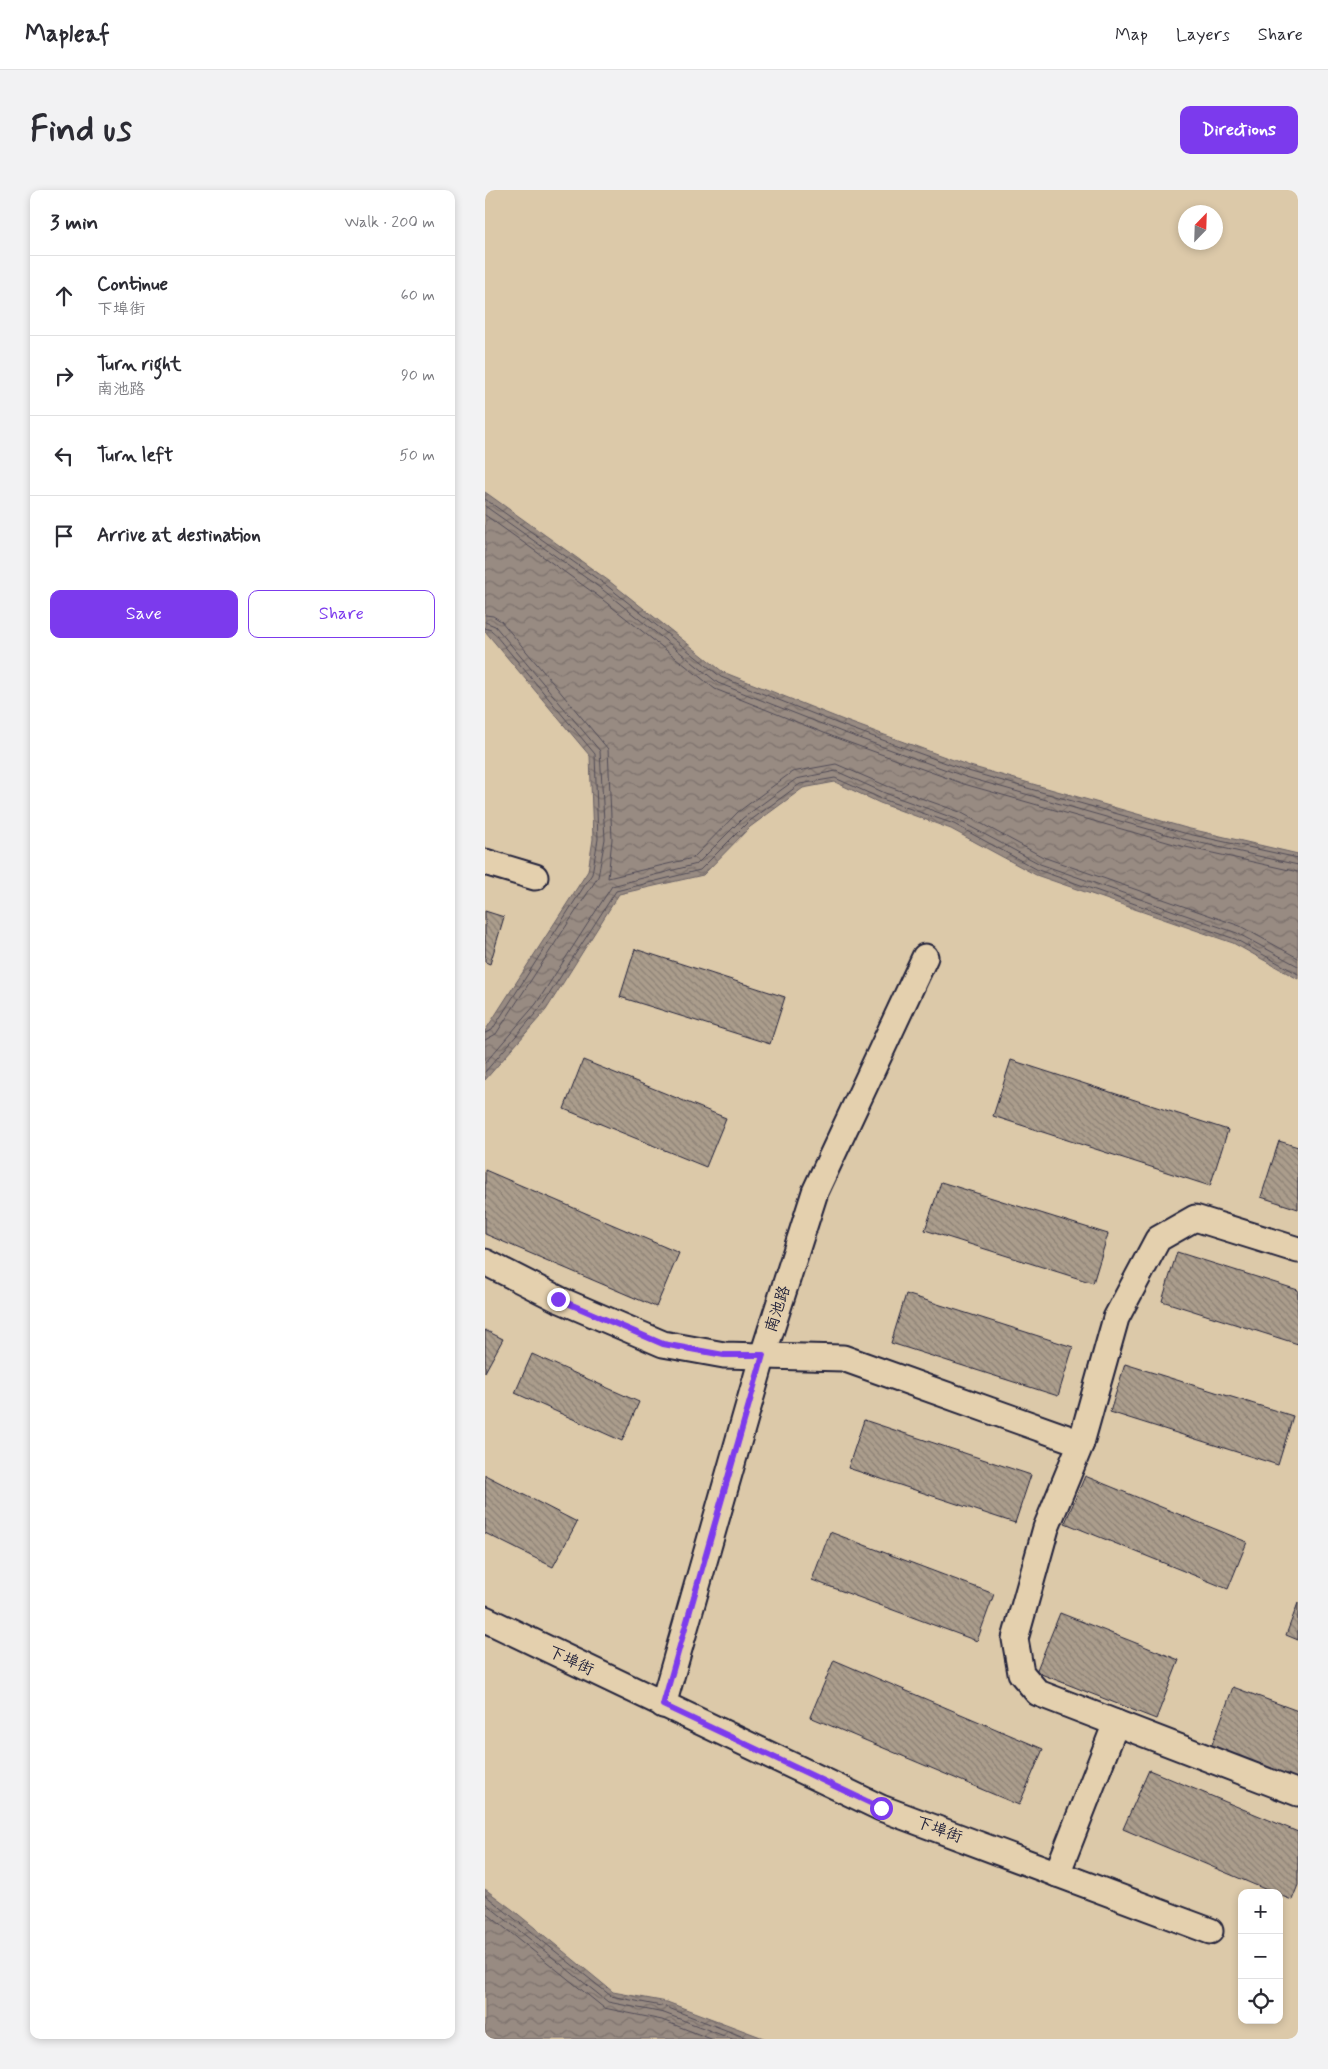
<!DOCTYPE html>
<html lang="en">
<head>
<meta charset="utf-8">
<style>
  body { margin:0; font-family:Mynerve,"LXGW WenKai TC",sans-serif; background:#f2f2f3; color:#2b2b33 }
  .controls { position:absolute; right:15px; bottom:15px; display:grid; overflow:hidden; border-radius:10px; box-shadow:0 2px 8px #0003 }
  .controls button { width:45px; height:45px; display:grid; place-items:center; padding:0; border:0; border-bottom:1px solid #e1e1e2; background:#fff; color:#2b2b33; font:25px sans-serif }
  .compass { position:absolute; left:693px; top:15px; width:45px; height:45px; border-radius:50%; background:#fff; box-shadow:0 2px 8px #0003; rotate:23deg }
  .stop { position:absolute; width:15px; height:15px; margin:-11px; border:4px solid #7c3aed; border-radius:50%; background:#fff }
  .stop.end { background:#7c3aed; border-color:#fff; box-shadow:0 1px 5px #0008 }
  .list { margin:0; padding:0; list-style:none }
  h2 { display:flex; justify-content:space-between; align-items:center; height:65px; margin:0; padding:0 20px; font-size:21px }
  h2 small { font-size:16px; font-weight:400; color:#7c7c81 }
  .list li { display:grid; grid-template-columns:32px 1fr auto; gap:15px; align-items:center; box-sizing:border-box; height:80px; padding:0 20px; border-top:1px solid #e1e1e2 }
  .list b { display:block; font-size:19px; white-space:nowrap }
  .list p { margin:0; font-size:16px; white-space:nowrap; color:#7c7c81 }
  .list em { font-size:16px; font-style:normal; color:#7c7c81 }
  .actions { display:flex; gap:10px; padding:15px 20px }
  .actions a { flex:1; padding:11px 0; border:1px solid #7c3aed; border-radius:10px; text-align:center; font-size:18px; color:#7c3aed }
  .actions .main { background:#7c3aed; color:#fff }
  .icon { flex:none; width:28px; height:28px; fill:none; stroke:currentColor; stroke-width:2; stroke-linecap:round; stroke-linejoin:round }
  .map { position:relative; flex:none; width:813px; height:1849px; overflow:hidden; border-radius:10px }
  header { display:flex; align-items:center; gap:30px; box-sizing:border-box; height:70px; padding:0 25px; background:#fff; border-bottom:1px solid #e1e1e2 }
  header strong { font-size:24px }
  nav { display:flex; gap:28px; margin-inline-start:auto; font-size:18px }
  .intro { display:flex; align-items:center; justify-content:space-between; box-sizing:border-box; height:120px; padding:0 30px }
  h1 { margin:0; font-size:35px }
  .button { padding:12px 22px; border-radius:10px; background:#7c3aed; color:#fff; font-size:18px; font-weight:700 }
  main { display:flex; gap:30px; padding:0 30px }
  aside { flex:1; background:#fff; border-radius:10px; box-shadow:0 2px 8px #0003 }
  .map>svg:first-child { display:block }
  .water { fill:url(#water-waves); stroke:#696166 }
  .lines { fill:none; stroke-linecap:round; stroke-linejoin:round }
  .shore { stroke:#514c57; stroke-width:1 }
  .building { fill:url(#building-back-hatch); stroke:#22223b }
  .street-casing { stroke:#22223b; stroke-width:29 }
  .street { stroke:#e4d0ae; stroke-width:25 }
  .route { stroke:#7c3aed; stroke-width:6 }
  .labels { text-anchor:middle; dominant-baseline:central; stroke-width:4; stroke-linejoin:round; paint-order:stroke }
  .street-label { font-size:16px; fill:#22223b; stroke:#e4d0ae }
</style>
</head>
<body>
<header>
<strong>Mapleaf</strong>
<nav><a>Map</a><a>Layers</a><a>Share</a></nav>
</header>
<div class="intro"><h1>Find us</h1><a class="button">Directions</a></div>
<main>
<aside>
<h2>3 min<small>Walk · 200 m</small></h2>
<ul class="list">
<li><svg class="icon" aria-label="ahead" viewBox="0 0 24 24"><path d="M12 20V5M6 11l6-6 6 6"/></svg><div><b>Continue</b><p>下埠街</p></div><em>60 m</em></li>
<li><svg class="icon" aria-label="right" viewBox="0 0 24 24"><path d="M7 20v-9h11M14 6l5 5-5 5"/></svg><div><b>Turn right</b><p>南池路</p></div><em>90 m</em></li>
<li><svg class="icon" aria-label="left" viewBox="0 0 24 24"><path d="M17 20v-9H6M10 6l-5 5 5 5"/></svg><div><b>Turn left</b></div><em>50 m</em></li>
<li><svg class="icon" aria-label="arrive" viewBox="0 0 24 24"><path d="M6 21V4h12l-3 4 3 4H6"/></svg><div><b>Arrive at destination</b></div></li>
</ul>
<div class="actions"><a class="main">Save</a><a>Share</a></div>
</aside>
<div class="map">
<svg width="813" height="1849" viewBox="0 0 813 1849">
  <defs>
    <pattern id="water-waves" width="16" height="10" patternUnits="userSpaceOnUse" patternTransform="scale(1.25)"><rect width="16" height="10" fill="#988b82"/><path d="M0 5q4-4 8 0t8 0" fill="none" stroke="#7c716c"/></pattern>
    <pattern id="building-back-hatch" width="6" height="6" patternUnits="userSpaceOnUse" patternTransform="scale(1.25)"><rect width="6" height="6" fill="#ab9d8c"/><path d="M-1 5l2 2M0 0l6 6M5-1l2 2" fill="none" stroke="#8b8074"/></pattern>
  </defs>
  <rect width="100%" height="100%" fill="#dcc9a9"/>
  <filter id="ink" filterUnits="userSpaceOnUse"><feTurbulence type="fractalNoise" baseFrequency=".02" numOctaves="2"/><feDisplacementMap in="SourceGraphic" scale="10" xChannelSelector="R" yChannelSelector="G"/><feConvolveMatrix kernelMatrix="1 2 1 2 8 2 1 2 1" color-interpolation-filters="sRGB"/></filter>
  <g filter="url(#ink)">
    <g class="water">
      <path d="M0 302 124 391 238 482 361 531 485 576 701 638 813 664V789L748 753 551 685 466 639 395 613 350 592 318 598 265 637 218 685 134 704 61 820 0 890V841L103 681 108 649 105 566 0 441Z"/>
      <path d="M0 1699 28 1720 128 1802 182 1812 281 1849H0Z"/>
    </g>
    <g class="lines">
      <g class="shore">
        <path d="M0 309 121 395 236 487 359 536 483 581 699 643 813 668"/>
        <path d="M0 316 118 400 233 493 357 542 481 587 698 649 813 675"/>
        <path d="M0 325 113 406 230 499 354 549 479 594 696 656 813 682"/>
        <path d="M0 425 8 426 16 431 123 559 127 649 123 688 208 668 253 622 307 582 351 574 402 596 475 622 558 667 755 736 813 768"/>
        <path d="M0 432 10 436 115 561 120 649 113 687 11 844 0 850"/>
        <path d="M0 438 6 440 110 564 113 649 107 684 7 840 0 843"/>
        <path d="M0 873 51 814 127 696 212 674 258 628 311 589 351 581 400 603 471 629 555 674 752 743 813 776"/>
        <path d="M0 882 56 817 131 701 215 680 262 633 315 594 350 588 397 609 469 634 553 680 750 749 813 784"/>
        <path d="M0 1705 126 1806 181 1817 264 1849"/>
        <path d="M0 1713 123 1812 179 1823 247 1849"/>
        <path d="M0 1722 119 1818 177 1830 226 1849"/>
      </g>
    </g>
    <g class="building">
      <path d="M0 721 19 727 5 774 0 772Z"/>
      <path d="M150 759 300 807 285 854 135 807Z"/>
      <path d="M98 870 241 928 221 977 79 919Z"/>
      <path d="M526 870 743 940 725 996 508 926Z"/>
      <path d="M794 951 813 957V1019L776 1007Z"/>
      <path d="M0 980 194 1063 171 1117 0 1044Z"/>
      <path d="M456 992 623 1044 608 1093 440 1040Z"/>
      <path d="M692 1062 813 1100V1154L677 1111Z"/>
      <path d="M421 1104 588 1157 573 1206 406 1153Z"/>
      <path d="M0 1140 18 1149 0 1182Z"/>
      <path d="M47 1164 154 1212 137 1251 30 1203Z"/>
      <path d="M640 1174 808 1226 793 1275 625 1222Z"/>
      <path d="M379 1230 546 1285 530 1333 363 1278Z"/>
      <path d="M0 1285 92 1332 68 1377 0 1343Z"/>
      <path d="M600 1286 762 1352 743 1399 580 1333Z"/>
      <path d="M345 1342 509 1404 492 1451 327 1390Z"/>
      <path d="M813 1413V1450L801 1445Z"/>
      <path d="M575 1423 694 1470 671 1529 551 1482Z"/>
      <path d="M349 1470 558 1559 534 1615 325 1527Z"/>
      <path d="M748 1497 813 1521V1590L726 1557Z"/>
      <path d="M664 1580 813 1642V1695L807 1710 794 1705V1703H789L638 1639Z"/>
    </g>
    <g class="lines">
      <g class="street-casing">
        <g id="street">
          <path d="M0 672 50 687"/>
          <path d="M813 1060 710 1028 673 1049 631 1128 596 1253 561 1338 530 1449 536 1483 553 1503 813 1603"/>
          <path d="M0 1072 73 1109 178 1154 239 1165 358 1168 596 1253"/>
          <path d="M0 1429 396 1618 725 1741"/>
          <path d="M178 1515 278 1165 330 1002 440 767"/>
          <path d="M572 1684 631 1533"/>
        </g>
      </g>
      <use href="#street" class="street"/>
    </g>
  </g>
  <g class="lines" filter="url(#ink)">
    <path class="route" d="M73 1109 178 1154 239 1165H278L178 1515 396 1618"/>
  </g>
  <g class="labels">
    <g class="street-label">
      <text transform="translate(293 1119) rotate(-72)">南池路</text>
      <text transform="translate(86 1471) rotate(25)">下埠街</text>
      <text transform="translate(454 1640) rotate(20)">下埠街</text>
    </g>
  </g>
</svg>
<div class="controls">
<button>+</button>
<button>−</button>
<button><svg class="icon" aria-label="locate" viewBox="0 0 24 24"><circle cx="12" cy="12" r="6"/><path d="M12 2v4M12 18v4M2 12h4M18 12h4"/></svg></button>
</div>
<svg class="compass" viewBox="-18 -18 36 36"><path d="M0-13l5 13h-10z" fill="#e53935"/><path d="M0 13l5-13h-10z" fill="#7c7c81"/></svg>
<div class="stop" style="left:396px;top:1618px"></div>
<div class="stop end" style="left:73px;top:1109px"></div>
</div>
</main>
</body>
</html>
